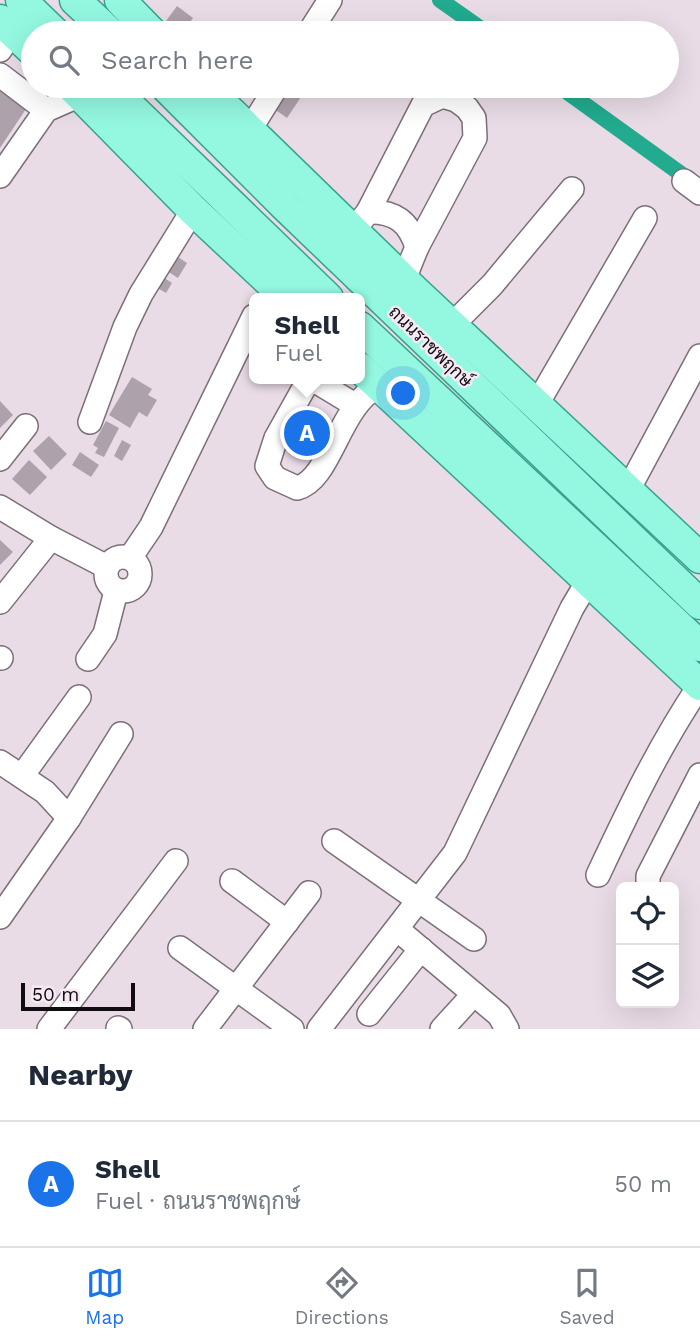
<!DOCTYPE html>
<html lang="en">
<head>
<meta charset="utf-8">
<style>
  body { margin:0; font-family:"Work Sans",Sarabun,sans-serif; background:#f2f2f3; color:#1f2937 }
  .controls { position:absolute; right:21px; bottom:21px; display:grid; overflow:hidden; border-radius:10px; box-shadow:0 7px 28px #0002 }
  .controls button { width:63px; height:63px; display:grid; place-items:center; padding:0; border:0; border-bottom:2px solid #e0e1e3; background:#fff; color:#1f2937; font:35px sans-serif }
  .scale { position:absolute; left:21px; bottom:18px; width:114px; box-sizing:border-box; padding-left:7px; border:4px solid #100c10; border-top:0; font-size:19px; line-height:24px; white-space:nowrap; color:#100c10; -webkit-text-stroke:5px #f6e9f4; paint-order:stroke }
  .you { position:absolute; left:404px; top:394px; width:24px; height:24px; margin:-18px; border:5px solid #fff; border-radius:50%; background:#1a73e8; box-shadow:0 0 0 10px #1a73e833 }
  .badge { display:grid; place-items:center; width:46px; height:46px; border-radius:50%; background:#1a73e8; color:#fff; font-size:23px; font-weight:700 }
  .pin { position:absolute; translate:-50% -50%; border:4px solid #fff; box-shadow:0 2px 7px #0006 }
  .popup { position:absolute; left:249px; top:293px; width:116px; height:91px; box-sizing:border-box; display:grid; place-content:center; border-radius:10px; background:#fff; filter:drop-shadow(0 2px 5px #0005); font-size:23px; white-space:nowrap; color:#747a83 }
  .popup b { font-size:26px; color:#1f2937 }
  .popup::after { content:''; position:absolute; left:50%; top:100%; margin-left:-14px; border:14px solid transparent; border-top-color:#fff }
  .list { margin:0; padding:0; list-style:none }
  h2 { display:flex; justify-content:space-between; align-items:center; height:91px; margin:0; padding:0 28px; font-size:30px }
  h2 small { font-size:23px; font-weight:400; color:#747a83 }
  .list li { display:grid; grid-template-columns:46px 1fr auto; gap:21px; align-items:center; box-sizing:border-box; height:126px; padding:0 28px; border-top:2px solid #e0e1e3 }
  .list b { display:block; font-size:26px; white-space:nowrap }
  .list p { margin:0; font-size:23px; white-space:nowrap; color:#747a83 }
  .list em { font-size:23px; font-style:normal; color:#747a83 }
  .icon { flex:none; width:38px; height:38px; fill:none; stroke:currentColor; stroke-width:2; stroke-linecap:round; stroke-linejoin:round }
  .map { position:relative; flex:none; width:700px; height:1029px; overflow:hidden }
  .search { position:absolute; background:#fff; box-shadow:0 7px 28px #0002; left:21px; right:21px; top:21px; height:77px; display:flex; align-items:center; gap:18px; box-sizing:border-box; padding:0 24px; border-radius:38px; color:#747a83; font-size:26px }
  .sheet { height:217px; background:#fff }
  nav { display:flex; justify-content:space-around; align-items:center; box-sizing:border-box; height:98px; border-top:2px solid #e0e1e3; background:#fff; font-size:19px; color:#747a83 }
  nav a { display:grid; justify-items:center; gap:4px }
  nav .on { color:#1a73e8 }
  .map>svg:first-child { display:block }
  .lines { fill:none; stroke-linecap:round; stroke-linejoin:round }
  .canal { stroke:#22ab8f; stroke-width:16 }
  .building { fill:#ada1ab }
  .minor-casing { stroke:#7b6f78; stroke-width:26 }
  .major-casing { stroke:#37a28b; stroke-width:33 }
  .minor { stroke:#fff; stroke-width:23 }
  .major { stroke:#94f8e1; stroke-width:30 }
  .labels { text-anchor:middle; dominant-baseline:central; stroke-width:5; stroke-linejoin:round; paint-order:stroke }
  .street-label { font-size:18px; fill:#100c10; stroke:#f6e9f4 }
</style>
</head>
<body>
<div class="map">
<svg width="700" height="1029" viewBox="0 0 700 1029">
  <rect width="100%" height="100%" fill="#e9dce7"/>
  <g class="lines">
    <g class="canal">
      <path d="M440 0 487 33"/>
      <path d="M559 86 695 184"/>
    </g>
  </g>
  <g class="building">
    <path d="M177 6 193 18 182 33 166 21Z"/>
    <path d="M288 86H304L307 88 287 118 273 108Z"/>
    <path d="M0 87 22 101 19 105 26 109 0 148Z"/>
    <path d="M175 255 187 263 178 278 167 271 163 277 172 283 166 293 149 283Z"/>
    <path d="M132 377 152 389 148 395 157 400 147 417 139 412 130 428 109 415Z"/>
    <path d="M0 401 13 415 0 428Z"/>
    <path d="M106 421 119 428 104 457 95 453 98 448 93 445Z"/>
    <path d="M49 436 67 454 51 470 33 451Z"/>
    <path d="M122 440 131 445 122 461 114 456Z"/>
    <path d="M80 452 99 465 91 477 72 465Z"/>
    <path d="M29 460 47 477 30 495 12 479Z"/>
    <path d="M0 540 13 552 0 565Z"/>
  </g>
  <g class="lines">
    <g class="minor-casing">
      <g id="minor">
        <path d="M309 33 330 0"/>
        <path d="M0 50 12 31"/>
        <path d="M0 75 46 110"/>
        <path d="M249 131 277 86"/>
        <path d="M0 176 46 110 80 95"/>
        <path d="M684 181 700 193"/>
        <path d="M368 212C395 211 409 222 417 247"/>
        <path d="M353 231 368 212 423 105 442 96 456 100 467 108 474 118 475 138 417 247 404 279"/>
        <path d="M452 325 492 285 572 189"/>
        <path d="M309 379 276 438 267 466 275 478 297 488C331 480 339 404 379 386"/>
        <path d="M312 379 355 405"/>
        <path d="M537 404 645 218"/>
        <path d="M90 422 125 327 141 294 193 210"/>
        <path d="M0 459 26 426"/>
        <path d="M628 490 700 356"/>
        <path d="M0 507 51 538 107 567"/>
        <circle cx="123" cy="574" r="17"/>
        <path d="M130 558 151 527 254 316"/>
        <path d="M0 602 51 538"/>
        <path d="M0 658H1"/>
        <path d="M88 659 105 634 116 591"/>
        <path d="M0 762 45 792 69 818"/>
        <path d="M22 776 79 697"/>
        <path d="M334 841 474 939"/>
        <path d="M598 875C629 809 659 746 700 685"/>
        <path d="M232 881 287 922"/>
        <path d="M648 887V876L700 775"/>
        <path d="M0 917 69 818 121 734"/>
        <path d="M397 929 474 994"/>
        <path d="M180 948 292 1029"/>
        <path d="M369 1014 421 949"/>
        <path d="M118 1028 120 1029"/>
        <path d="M49 1029 176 861"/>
        <path d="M205 1029 309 893"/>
        <path d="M319 1029 455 853 572 608 588 581"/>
        <path d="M442 1029 474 994 499 1015 507 1029"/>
      </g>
    </g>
    <g class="major-casing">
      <g id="major">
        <path d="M21 0 55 33"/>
        <path d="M75 0 110 33"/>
        <path d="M120 0 152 33"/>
        <path d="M0 20 33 51"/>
        <path d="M71 86 193 210 287 298"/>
        <path d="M109 86 328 298"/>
        <path d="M165 86 286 207 700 604"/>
        <path d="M204 86 414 290 700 558"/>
        <path d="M360 327 700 646"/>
        <path d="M360 368 700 685"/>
      </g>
    </g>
    <use href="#minor" class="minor"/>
    <use href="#major" class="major"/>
  </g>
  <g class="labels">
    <g class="street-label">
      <text transform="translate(431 346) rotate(44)">ถนนราชพฤกษ์</text>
    </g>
  </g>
</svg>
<div class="controls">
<button><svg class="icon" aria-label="locate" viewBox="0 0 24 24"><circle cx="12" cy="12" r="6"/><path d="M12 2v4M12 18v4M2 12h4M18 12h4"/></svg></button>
<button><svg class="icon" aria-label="layers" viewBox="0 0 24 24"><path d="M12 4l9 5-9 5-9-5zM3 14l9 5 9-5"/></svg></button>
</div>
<div class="scale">50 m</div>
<div class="you"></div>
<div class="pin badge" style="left:307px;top:433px">A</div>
<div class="popup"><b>Shell</b>Fuel</div>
<div class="search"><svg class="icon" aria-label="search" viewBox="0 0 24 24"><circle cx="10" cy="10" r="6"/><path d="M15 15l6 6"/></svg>Search here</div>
</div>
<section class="sheet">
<h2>Nearby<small></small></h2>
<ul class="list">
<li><span class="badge">A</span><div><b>Shell</b><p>Fuel · ถนนราชพฤกษ์</p></div><em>50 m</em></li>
</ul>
</section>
<nav>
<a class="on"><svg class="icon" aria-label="map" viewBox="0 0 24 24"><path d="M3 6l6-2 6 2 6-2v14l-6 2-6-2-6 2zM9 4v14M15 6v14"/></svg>Map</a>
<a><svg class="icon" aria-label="directions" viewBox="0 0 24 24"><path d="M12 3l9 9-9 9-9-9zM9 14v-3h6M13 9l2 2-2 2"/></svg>Directions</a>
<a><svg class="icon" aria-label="saved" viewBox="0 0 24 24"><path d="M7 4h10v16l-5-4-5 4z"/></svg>Saved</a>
</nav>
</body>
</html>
